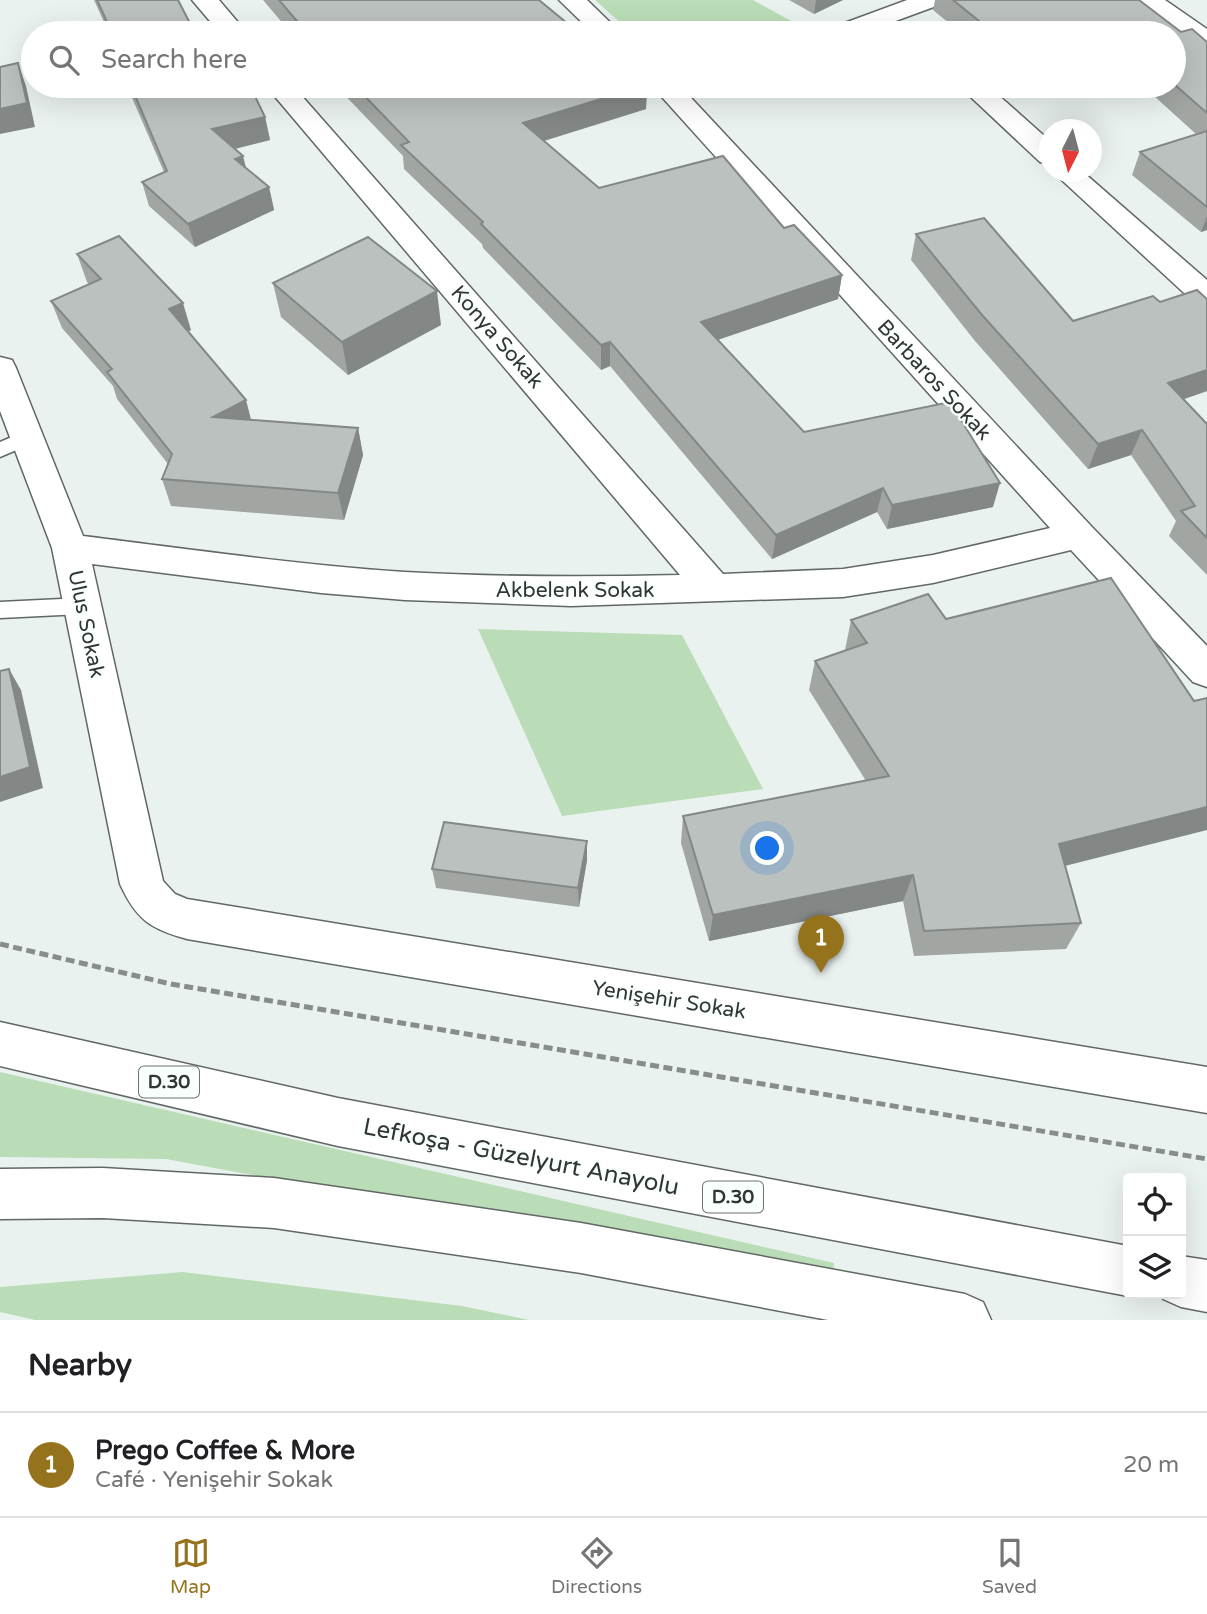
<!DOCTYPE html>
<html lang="en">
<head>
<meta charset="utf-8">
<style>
  body { margin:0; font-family:"Varela Round",sans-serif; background:#f6f6f6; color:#202124 }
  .controls { position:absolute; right:21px; bottom:21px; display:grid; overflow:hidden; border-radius:7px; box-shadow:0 7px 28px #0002 }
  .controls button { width:63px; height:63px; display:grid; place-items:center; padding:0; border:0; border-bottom:2px solid #e0e0e0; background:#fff; color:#202124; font:35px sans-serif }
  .compass { position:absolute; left:1039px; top:119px; width:63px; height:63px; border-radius:50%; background:#fff; box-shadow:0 7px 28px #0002; rotate:186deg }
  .you { position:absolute; left:768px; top:849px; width:24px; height:24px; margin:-18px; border:5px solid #fff; border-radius:50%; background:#1a73e8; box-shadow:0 0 0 10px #1a73e833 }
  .badge { display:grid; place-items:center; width:46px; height:46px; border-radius:50%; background:#95731c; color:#fff; font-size:23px; font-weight:700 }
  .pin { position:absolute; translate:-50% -58px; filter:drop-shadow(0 2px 4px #0008) }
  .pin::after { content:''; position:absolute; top:37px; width:24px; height:21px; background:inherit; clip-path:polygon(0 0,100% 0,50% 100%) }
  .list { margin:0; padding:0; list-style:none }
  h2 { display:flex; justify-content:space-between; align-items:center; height:91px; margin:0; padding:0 28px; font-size:30px }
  h2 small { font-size:23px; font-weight:400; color:#757577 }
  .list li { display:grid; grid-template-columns:46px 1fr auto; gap:21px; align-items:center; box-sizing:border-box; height:105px; padding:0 28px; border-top:2px solid #e0e0e0 }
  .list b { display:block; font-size:26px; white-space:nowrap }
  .list p { margin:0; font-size:23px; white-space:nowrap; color:#757577 }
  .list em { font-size:23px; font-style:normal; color:#757577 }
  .icon { flex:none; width:38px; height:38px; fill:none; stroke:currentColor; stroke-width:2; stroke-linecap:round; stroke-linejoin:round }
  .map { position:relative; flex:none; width:1207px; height:1320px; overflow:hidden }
  .search { position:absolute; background:#fff; box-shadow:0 7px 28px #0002; left:21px; right:21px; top:21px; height:77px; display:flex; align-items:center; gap:18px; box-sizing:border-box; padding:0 24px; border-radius:38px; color:#757577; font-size:26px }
  .sheet { height:196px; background:#fff }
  nav { display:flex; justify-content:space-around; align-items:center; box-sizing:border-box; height:98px; border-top:2px solid #e0e0e0; background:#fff; font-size:19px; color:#757577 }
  nav a { display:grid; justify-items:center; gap:4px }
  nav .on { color:#95731c }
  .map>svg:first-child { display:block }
  .green { fill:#baddb7 }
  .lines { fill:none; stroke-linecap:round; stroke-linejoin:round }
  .service-casing { stroke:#606765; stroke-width:3 }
  .minor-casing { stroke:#606765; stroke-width:3 }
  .trunk-casing { stroke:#606765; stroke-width:3 }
  .path { stroke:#888d8c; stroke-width:5; stroke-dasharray:9 4.5; stroke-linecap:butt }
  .service { fill:#fff; fill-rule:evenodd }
  .minor { fill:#fff; fill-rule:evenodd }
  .trunk { fill:#fff; fill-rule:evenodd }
  .wall { fill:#a1a6a3 }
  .shaded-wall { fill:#838785 }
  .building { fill:#bbc1be; stroke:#838785; stroke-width:2 }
  .labels { text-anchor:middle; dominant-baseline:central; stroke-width:5; stroke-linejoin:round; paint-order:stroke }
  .shield { fill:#f9fffd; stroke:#6e7270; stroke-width:2 }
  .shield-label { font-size:19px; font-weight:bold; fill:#323534 }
  .street-label { font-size:21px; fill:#323534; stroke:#f9fffd }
  .near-street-label { font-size:24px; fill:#323534; stroke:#f9fffd }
</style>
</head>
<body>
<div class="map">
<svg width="1207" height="1320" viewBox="0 0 1207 1320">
  <rect width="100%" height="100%" fill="#eaf2f0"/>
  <g class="green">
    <path d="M595 0H753L802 27 785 33H632Z"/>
    <path d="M478 629 682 635 763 789 562 816Z"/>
    <path d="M0 1072 834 1263 831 1292 441 1210 166 1159 0 1157Z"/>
    <path d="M183 1272 462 1306 529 1320H35L0 1312V1287Z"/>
  </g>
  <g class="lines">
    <g class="service-casing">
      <g id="service">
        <path d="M28 430 35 432 37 437 35 442 0 457V442Z"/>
        <path d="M82 598 89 600 92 606 89 612 82 614 0 618V602Z"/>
      </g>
    </g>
    <g class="minor-casing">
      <g id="minor">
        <path d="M192 0H219L247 33H220Z"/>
        <path d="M559 0H587L621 33H593Z"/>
        <path d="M907 0H943L939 5 863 33H827L831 28Z"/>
        <path d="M1135 0H1165L1207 29V49L1198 46Z"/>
        <path d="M266 86H293L723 574 843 569 933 555 1050 528 652 86H680L1091 526 1207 646V687L1193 682 1071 550 933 583 843 597 571 606 405 600 321 593 92 564 163 881 175 894 187 899 1207 1067V1113L187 939C150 929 136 919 120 884L52 548 0 411V357L12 360 16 368 83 536C190 549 297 565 405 572 497 577 588 577 680 575Z"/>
        <path d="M959 86H988L1050 141V164L1040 162Z"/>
        <path d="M1053 172H1083L1207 280V307L1196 304Z"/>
      </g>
    </g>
    <g class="trunk-casing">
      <g id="trunk">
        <path d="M0 1022 338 1098 1128 1246V1294H1135L1128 1296 338 1146 0 1066Z"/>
        <path d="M103 1168 274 1178 581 1223 965 1294 983 1302 991 1320H828L581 1273 274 1228 103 1218 0 1219V1169Z"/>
        <path d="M1181 1256 1207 1260V1312L1181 1307 1163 1299 1161 1294H1181Z"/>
      </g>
    </g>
    <path class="path" d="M0 944 171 984 1207 1159"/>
    <use href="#service" class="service"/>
    <use href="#minor" class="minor"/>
    <use href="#trunk" class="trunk"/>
  </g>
  <g class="wall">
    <path d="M94 0H178L195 33H109Z"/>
    <path d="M263 0H539L579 33H291Z"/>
    <path d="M789 0H843L814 14Z"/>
    <path d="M935 0H1139L1181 32 1207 42V230L1201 232 1132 175 1140 152 1196 134 1143 86H1174V33H961L933 10Z"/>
    <path d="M127 86H250L265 117 270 140 235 149 246 168 269 187 274 210 195 247 149 206 142 182 164 172Z"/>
    <path d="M336 86H647L646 109 544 141 599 188 784 228 842 275 838 299 718 340 804 432 993 507 887 529 877 512 772 559 610 366 601 370 483 248 482 244 404 169 403 156Z"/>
    <path d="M916 234 1073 321 1160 302 1207 299V391L1184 399 1207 424V575L1169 536 1176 521 1131 455 1088 469 975 341 911 260Z"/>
    <path d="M77 254 191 330 188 332 251 420 358 428 363 455 344 520 171 506 162 479 168 464 117 399 113 386 62 328 51 301 89 284 87 282Z"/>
    <path d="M273 283 441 325 348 375 281 317Z"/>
    <path d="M851 620 1065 866 1081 923 1066 949 914 956 903 901 709 941 681 843 683 816 866 781 809 690 815 661 845 650Z"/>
    <path d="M587 860 579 907 436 888 432 869Z"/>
  </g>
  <g class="shaded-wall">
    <path d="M816 0H843L814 14Z"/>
    <path d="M1110 26 1107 33H1083Z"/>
    <path d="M18 63 26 86 35 127 0 134V109Z"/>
    <path d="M643 86H647L646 109 524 147 523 123Z"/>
    <path d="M265 117 270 140 218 153 212 129Z"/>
    <path d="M243 156 249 179 235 159Z"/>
    <path d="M269 187 274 210 195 247 188 224Z"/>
    <path d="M1207 216V230L1201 232Z"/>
    <path d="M842 275 838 299 699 346 701 322Z"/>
    <path d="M437 291 441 325 348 375 342 342Z"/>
    <path d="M183 303 191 330 177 337 169 309Z"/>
    <path d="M610 342V366L601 370V345Z"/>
    <path d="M1207 370V391L1158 408 1168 383Z"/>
    <path d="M246 400 253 427 213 417Z"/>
    <path d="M358 428 363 455 344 520 338 493Z"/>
    <path d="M1142 430 1131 455 1088 469 1098 444Z"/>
    <path d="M1000 483 993 507 887 529 892 505Z"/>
    <path d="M883 488 877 512 772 559 776 535Z"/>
    <path d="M9 669 21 690 43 788 0 802V777Z"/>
    <path d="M1207 807V830L1045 871 1059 844Z"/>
    <path d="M587 841V860L579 907 578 888Z"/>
    <path d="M913 875 903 901 709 941 713 915Z"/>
  </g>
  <g class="building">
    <path d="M97 0H178L195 33H112Z"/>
    <path d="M279 0H539L579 33H307Z"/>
    <path d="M953 0H1139L1181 32 1192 29 1207 42V113L1174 84V33H1118L1110 26 1083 33H994Z"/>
    <path d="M18 63 27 103 0 109V67Z"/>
    <path d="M131 86H250L265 117 212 129 243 156 235 159 269 187 188 224 142 182 167 171Z"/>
    <path d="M355 86H643L523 123 599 188 723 156 784 228 794 225 842 275 701 322 804 432 950 402 1000 483 892 505 883 488 776 535 610 342 601 345 481 224 483 222 401 145 409 142Z"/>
    <path d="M1207 131V207L1140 152Z"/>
    <path d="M984 218 1073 321 1153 296 1160 302 1197 290 1207 299V370L1168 383 1207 424V538L1181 511 1195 506 1142 430 1098 444 982 315 916 234Z"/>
    <path d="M119 236 183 303 169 309 246 400 213 417 358 428 338 493 162 479 172 454 107 372 112 369 51 301 101 279 77 254Z"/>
    <path d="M368 237 437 291 342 342 273 283Z"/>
    <path d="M1111 578 1194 701 1207 698V807L1059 844 1081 923 924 931 913 875 713 915 683 816 889 776 815 661 867 643 851 620 928 594 946 619Z"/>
    <path d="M9 669 30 767 0 777V671Z"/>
    <path d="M444 822 587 841 578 888 432 869Z"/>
  </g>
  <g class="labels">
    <g class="shield">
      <rect x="139" y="1066.5" width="60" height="31" rx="5"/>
      <rect x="703" y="1181.5" width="60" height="31" rx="5"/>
    </g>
    <g class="shield-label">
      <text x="169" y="1082">D.30</text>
      <text x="733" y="1197">D.30</text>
    </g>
    <g class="street-label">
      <text transform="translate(497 337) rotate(49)">Konya Sokak</text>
      <text transform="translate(934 380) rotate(47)">Barbaros Sokak</text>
      <text x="575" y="590">Akbelenk Sokak</text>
      <text transform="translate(86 624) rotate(78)">Ulus Sokak</text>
      <text transform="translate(669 1000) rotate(9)">Yenişehir Sokak</text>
    </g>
    <g class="near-street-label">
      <text transform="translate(521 1157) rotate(11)">Lefkoşa - Güzelyurt Anayolu</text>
    </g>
  </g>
</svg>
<div class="controls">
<button><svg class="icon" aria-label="locate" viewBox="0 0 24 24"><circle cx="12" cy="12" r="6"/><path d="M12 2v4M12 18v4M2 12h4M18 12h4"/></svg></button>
<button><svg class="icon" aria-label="layers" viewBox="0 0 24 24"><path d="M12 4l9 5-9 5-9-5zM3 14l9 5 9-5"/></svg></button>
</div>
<svg class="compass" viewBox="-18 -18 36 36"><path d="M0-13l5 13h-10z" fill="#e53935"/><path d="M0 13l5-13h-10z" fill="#757577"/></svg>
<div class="you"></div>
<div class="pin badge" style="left:821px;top:973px">1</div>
<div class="search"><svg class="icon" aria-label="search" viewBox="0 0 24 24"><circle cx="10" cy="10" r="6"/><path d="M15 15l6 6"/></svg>Search here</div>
</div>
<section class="sheet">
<h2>Nearby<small></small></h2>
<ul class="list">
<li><span class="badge">1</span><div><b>Prego Coffee &amp; More</b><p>Café · Yenişehir Sokak</p></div><em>20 m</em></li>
</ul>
</section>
<nav>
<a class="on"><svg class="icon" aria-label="map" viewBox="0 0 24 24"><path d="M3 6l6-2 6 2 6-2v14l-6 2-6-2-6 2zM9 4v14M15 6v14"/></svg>Map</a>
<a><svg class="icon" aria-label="directions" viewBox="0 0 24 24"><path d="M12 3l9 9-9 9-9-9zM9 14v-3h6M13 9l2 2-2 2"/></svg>Directions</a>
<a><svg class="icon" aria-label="saved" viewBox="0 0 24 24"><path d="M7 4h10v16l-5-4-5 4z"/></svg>Saved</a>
</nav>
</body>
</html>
